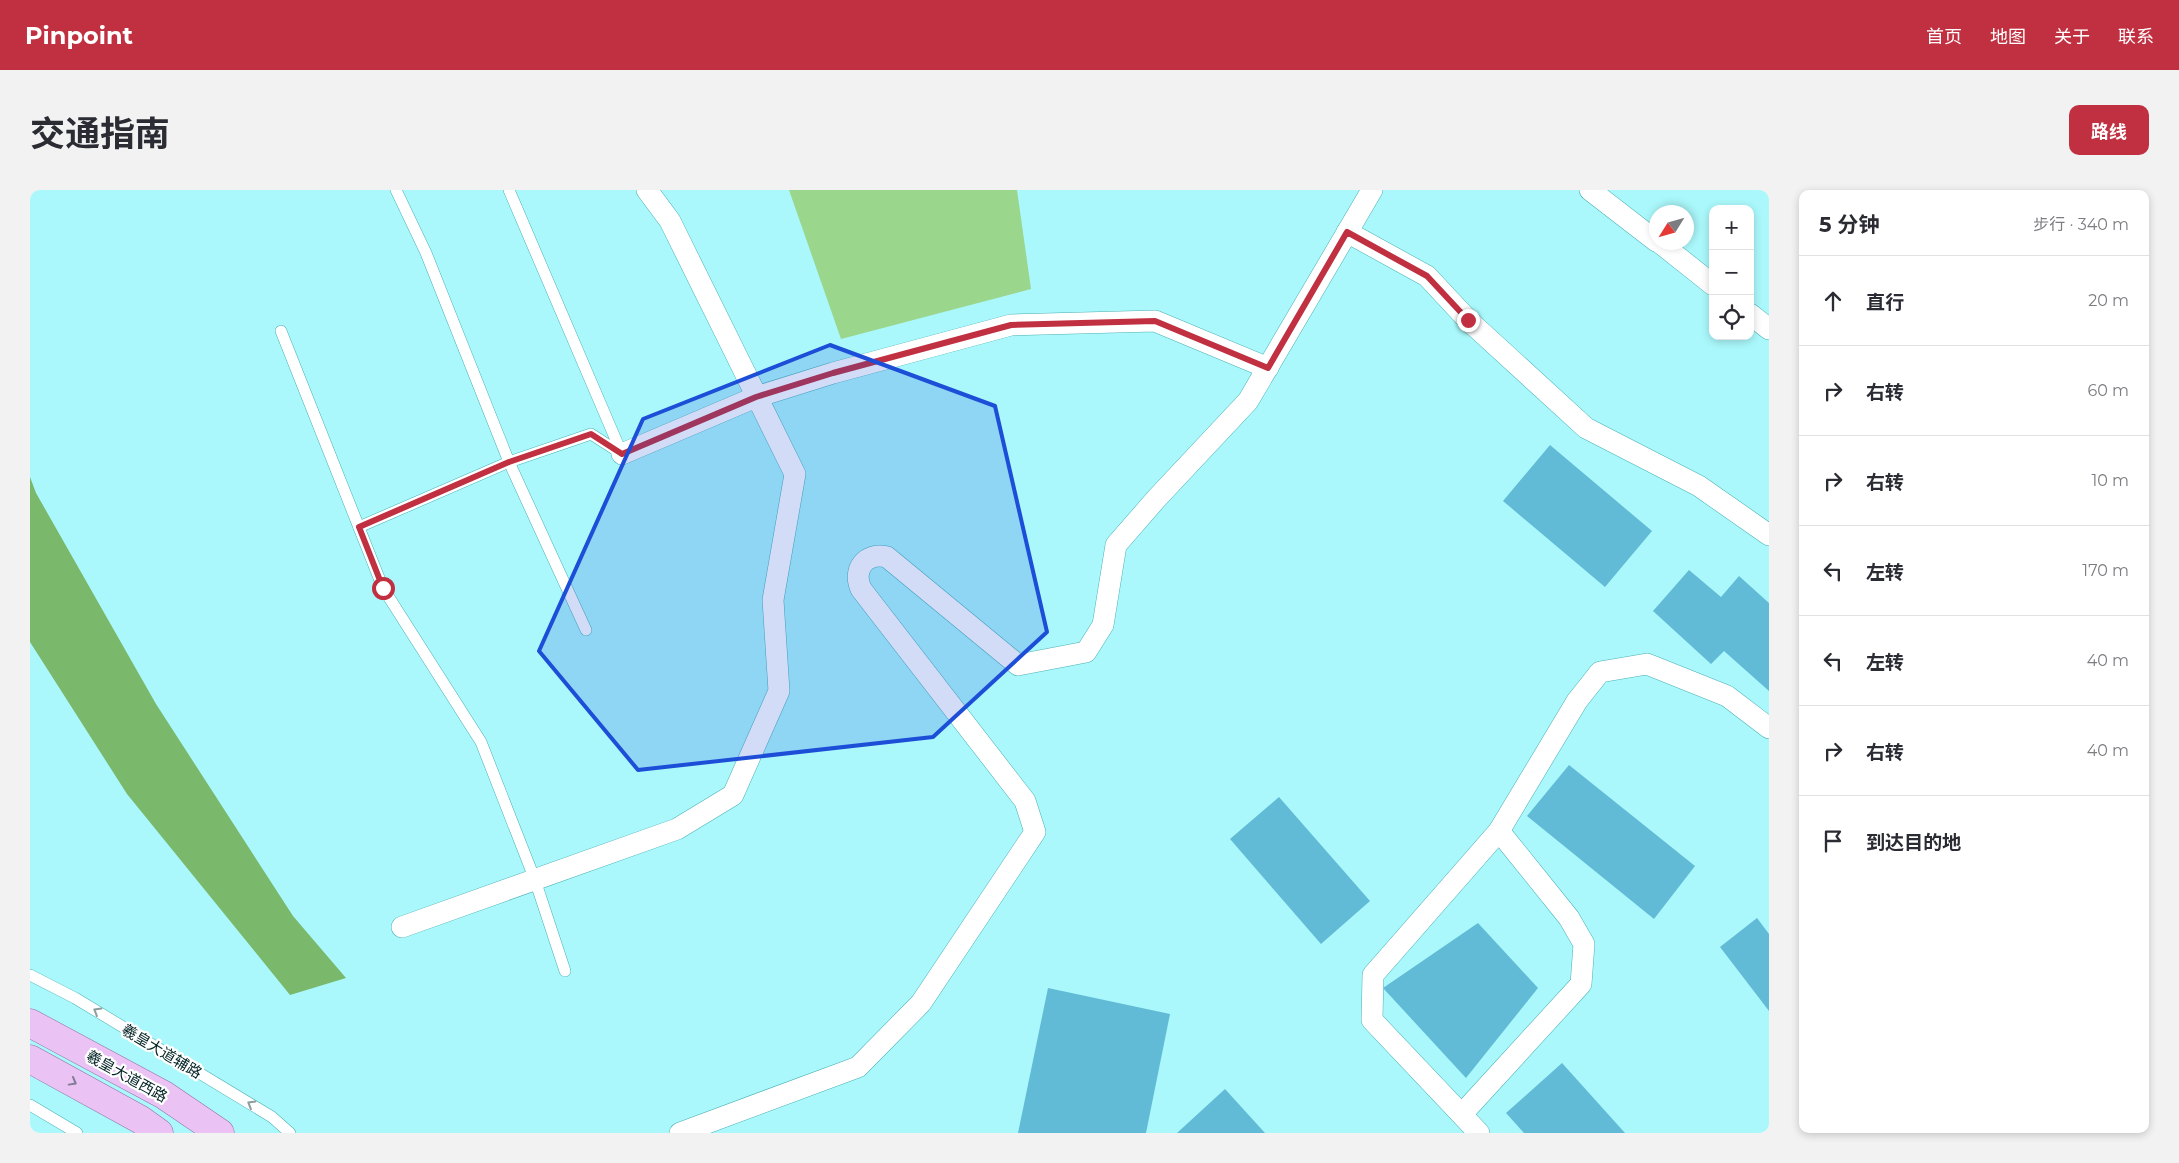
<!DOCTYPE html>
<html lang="zh">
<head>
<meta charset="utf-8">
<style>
  body { margin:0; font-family:Montserrat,"Noto Sans SC",sans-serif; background:#f2f2f3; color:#2b2b33 }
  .controls { position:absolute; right:15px; top:15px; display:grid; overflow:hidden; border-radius:10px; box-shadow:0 2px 8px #0003 }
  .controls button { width:45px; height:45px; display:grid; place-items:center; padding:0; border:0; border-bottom:1px solid #e1e1e2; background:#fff; color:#2b2b33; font:25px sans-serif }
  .compass { position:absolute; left:1619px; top:15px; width:45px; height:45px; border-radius:50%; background:#fff; box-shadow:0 2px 8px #0003; rotate:233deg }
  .stop { position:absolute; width:15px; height:15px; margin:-11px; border:4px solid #c03040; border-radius:50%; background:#fff }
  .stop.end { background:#c03040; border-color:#fff; box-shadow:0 1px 5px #0008 }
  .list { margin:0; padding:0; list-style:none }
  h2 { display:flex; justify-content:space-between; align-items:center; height:65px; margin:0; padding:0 20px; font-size:21px }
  h2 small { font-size:16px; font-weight:400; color:#7c7c81 }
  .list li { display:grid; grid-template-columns:32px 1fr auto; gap:15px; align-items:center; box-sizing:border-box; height:90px; padding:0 20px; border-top:1px solid #e1e1e2 }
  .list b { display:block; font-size:19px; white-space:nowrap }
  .list em { font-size:16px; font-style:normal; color:#7c7c81 }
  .icon { flex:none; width:28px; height:28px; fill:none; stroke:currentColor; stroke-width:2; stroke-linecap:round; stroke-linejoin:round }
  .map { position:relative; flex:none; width:1739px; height:943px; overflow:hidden; border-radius:10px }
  header { display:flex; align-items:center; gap:30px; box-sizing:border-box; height:70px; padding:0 25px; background:#c03040; color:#fff }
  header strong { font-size:24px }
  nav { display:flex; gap:28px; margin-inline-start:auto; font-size:18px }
  .intro { display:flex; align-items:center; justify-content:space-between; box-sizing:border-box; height:120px; padding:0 30px }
  h1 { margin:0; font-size:35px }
  .button { padding:12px 22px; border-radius:10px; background:#c03040; color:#fff; font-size:18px; font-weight:700 }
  main { display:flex; gap:30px; padding:0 30px }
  aside { flex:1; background:#fff; border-radius:10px; box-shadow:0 2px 8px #0003 }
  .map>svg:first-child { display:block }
  .green { fill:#9ad68c }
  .forest { fill:#7ab86b }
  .building { fill:#61bbd6 }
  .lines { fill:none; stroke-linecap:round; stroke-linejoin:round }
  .lane-casing { stroke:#4ab1b6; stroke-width:12 }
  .street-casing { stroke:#4ab1b6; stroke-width:22 }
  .primary-casing { stroke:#8f71a6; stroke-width:29 }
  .lane { stroke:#fff; stroke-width:11 }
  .street { stroke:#fff; stroke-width:21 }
  .primary { stroke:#eac3f4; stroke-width:28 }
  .oneway { stroke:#8d9c9c }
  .oneway2 { stroke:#817b96 }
  .route { stroke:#c03040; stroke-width:6 }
  .marked { fill:#1d4ed8; fill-opacity:0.2; stroke:#1d4ed8; stroke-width:4; stroke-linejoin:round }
  .labels { text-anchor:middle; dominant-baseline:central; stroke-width:4.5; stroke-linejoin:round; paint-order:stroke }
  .street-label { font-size:15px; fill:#012224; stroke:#fff }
</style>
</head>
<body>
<header>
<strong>Pinpoint</strong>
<nav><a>首页</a><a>地图</a><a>关于</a><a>联系</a></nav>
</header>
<div class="intro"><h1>交通指南</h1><a class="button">路线</a></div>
<main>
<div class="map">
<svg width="1739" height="943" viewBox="0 0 1739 943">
  <rect width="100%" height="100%" fill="#aaf8fb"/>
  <path class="green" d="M759 0H987L1001 99 811 149Z"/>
  <path class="forest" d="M0 287 6 303 126 514 263 726 316 788 260 805 97 604 0 452Z"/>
  <g class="building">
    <path d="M1520 255 1622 341 1575 397 1473 311Z"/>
    <path d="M1659 380 1691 407 1709 386 1739 413V501L1694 461 1681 474 1623 421Z"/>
    <path d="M1539 575 1665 676 1624 729 1497 626Z"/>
    <path d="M1249 607 1340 711 1291 754 1200 649Z"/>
    <path d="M1727 728 1739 744V821L1690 757Z"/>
    <path d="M1448 733 1508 798 1436 888 1353 798Z"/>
    <path d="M1018 798 1140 824 1116 943H988Z"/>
    <path d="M1532 873 1595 943H1494L1476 923Z"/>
    <path d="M1195 899 1235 943H1147Z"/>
  </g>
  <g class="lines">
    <g class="lane-casing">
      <g id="lane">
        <path d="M366 0 396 63 479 272 556 440"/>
        <path d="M479 0 592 264"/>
        <path d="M251 141 353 398 451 552 505 690 535 781"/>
        <path d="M329 337 479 272 561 244 592 264"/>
        <path d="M0 785 45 808 242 927 260 943"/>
        <path d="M0 915 47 943"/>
      </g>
    </g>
    <g class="street-casing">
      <g id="street">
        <path d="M1560 0 1626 51"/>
        <path d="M1317 42 1397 86 1438 130 1556 238 1669 296 1739 345"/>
        <path d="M1629 52 1683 95"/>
        <path d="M1720 124 1739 139"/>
        <path d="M592 264 726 207 803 183 981 135 1125 131 1238 178"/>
        <path d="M372 737 647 639 703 605 749 501 743 410 765 284 640 31 617 0"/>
        <path d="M1432 924 1551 794 1554 754 1539 728 1469 641 1547 511 1570 482 1617 474 1697 506 1739 538"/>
        <path d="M650 943 828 877 891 813 1005 642 995 611 831 399C822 379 836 362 857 367L988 475 1056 462 1073 435 1086 355 1127 308 1218 211 1342 0"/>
        <path d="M1449 943 1342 830 1343 785 1469 641"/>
      </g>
    </g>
    <g class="primary-casing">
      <g id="primary">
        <path d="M0 833 134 905 190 943"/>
        <path d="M0 869 111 930 129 943"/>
      </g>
    </g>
    <use href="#lane" class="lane"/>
    <use href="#street" class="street"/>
    <use href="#primary" class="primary"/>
  </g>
  <defs><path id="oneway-chevron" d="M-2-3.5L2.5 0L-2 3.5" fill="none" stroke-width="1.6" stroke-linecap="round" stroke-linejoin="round" transform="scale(1.25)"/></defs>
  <g class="oneway">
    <use href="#oneway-chevron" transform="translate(67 821) rotate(-149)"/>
    <use href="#oneway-chevron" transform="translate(221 914) rotate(-149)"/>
  </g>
  <use class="oneway2" href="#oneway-chevron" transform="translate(43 892) rotate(29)"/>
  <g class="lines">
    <path class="route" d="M353 398 329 337 479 272 561 244 592 264 726 207 803 183 981 135 1125 131 1238 178 1317 42 1397 86 1438 130"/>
  </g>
  <path class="marked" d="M800 155 965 216 1017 442 903 547 608 580 509 461 613 229Z"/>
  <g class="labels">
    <g class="street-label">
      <text transform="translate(132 861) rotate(31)">羲皇大道辅路</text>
      <text transform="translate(97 886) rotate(29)">羲皇大道西路</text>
    </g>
  </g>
</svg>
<div class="controls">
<button>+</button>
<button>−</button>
<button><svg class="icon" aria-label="locate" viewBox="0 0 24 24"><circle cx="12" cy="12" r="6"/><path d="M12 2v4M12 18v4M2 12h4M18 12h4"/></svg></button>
</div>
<svg class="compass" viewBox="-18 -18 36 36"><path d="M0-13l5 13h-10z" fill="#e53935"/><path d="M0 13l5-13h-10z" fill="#7c7c81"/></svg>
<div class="stop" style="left:353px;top:398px"></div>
<div class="stop end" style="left:1438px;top:130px"></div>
</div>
<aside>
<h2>5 分钟<small>步行 · 340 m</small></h2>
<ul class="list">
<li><svg class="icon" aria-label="ahead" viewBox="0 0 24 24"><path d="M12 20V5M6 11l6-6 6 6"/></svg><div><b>直行</b></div><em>20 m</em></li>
<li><svg class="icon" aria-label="right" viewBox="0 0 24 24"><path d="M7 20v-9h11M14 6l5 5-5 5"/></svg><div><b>右转</b></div><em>60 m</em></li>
<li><svg class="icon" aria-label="right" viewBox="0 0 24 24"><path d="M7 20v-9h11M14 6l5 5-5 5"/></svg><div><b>右转</b></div><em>10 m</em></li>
<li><svg class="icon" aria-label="left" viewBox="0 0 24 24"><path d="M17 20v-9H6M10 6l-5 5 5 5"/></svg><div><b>左转</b></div><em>170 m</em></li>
<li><svg class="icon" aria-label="left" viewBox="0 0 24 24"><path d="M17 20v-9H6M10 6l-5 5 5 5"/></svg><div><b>左转</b></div><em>40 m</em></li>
<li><svg class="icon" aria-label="right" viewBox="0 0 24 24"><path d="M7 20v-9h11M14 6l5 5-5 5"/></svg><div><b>右转</b></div><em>40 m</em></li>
<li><svg class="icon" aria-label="arrive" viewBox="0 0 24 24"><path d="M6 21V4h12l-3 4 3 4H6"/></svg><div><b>到达目的地</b></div></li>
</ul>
</aside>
</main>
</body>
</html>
